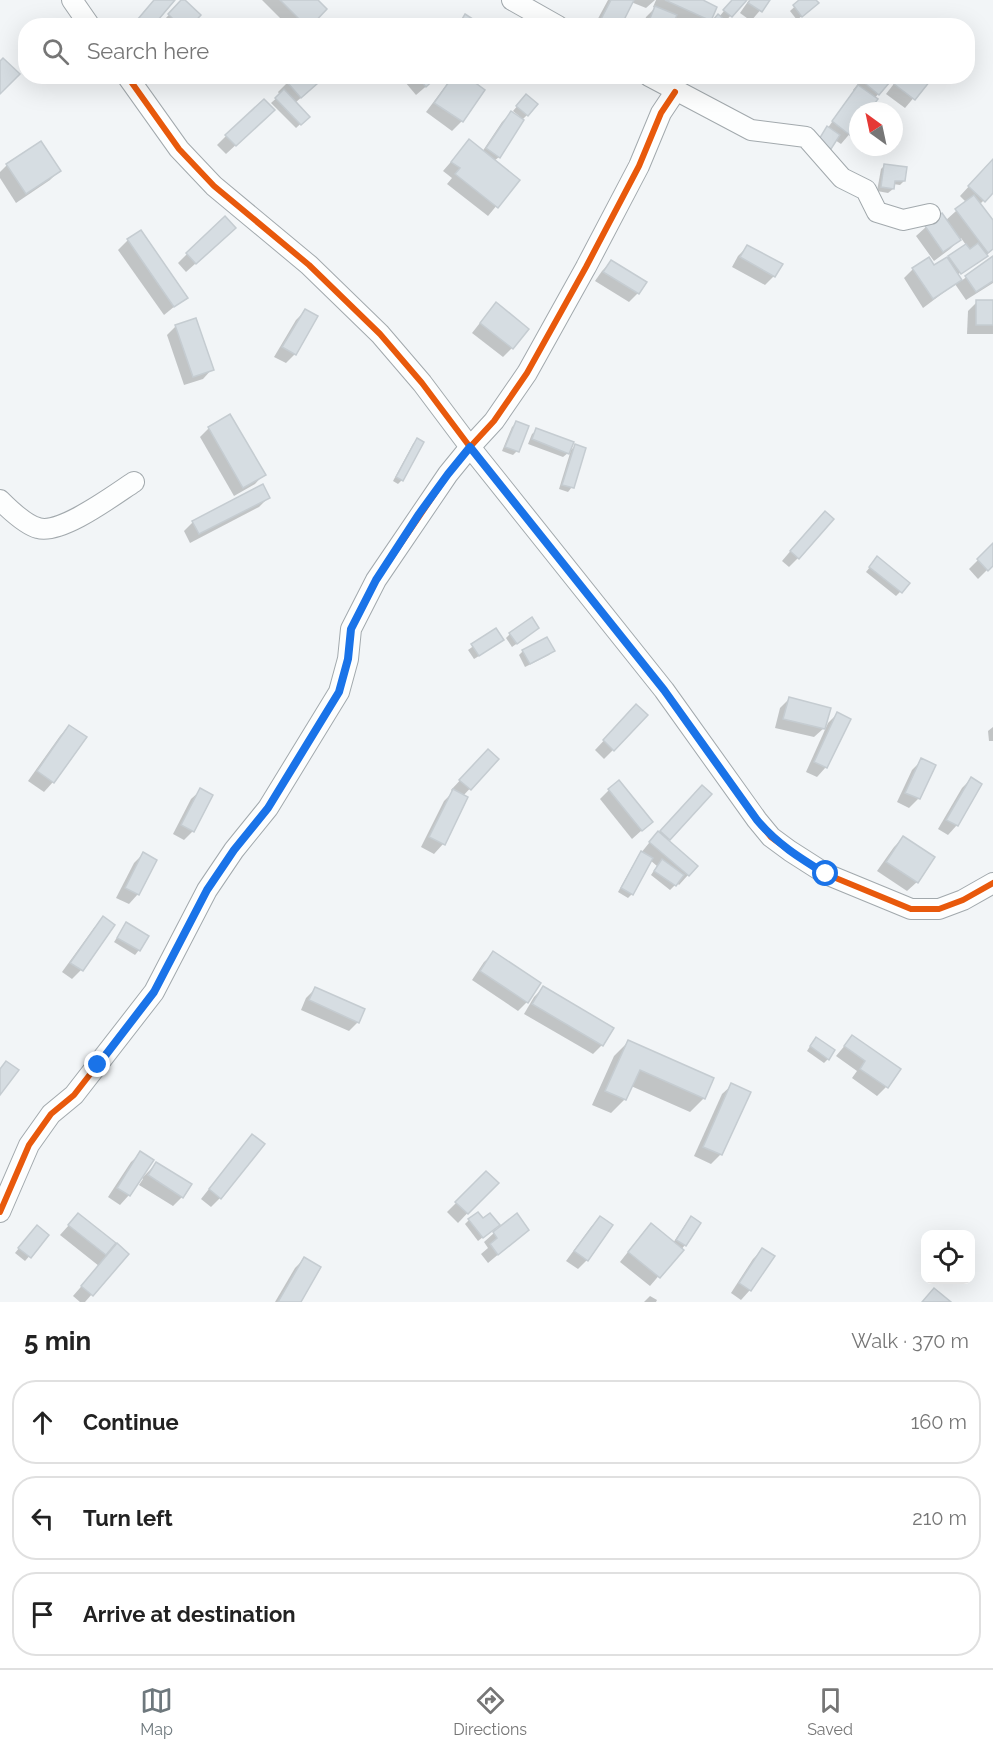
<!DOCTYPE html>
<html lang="en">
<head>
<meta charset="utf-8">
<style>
  body { margin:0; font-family:Raleway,sans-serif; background:#f6f6f6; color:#222 }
  .controls { position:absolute; right:18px; bottom:18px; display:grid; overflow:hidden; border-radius:12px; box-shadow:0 6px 24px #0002 }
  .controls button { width:54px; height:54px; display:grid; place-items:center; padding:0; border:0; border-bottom:2px solid #e0e0e0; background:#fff; color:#222; font:30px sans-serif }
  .compass { position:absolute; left:849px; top:102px; width:54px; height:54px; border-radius:50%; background:#fff; box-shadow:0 6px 24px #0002; rotate:327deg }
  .stop { position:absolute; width:18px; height:18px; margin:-14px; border:4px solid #1a73e8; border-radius:50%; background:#fff }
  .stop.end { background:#1a73e8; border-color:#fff; box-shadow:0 2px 6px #0008 }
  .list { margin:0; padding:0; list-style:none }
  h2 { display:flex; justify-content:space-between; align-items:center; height:78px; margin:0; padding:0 24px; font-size:26px }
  h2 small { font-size:20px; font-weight:400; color:#767676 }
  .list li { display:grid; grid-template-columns:39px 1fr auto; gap:18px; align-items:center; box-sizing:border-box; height:84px; margin:0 12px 12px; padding:0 12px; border:2px solid #e0e0e0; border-radius:24px }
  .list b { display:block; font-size:22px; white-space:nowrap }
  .list em { font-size:20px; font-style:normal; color:#767676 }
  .icon { flex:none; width:33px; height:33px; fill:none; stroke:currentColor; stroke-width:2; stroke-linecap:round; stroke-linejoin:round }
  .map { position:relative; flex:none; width:993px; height:1302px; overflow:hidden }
  .search { position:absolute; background:#fff; box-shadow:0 6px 24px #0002; left:18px; right:18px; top:18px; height:66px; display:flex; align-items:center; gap:15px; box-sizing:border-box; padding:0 21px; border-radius:24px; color:#767676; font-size:22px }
  .sheet { height:366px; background:#fff }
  nav { display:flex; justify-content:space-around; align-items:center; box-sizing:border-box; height:84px; border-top:2px solid #e0e0e0; background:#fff; font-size:16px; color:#767676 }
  nav a { display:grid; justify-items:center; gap:3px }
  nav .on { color:#6e787d }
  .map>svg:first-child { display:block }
  .shadow { fill:#0003 }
  .building { fill:#d6dde2; stroke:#c5ccd1; stroke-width:1.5 }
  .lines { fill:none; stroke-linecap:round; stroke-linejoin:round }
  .street-casing { stroke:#a2a9ad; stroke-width:22 }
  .street { stroke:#fdfefe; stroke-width:20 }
  .cycleway-casing { stroke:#fff; stroke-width:10 }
  .cycleway { stroke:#e8590c; stroke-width:6 }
  .route { stroke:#1a73e8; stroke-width:8 }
</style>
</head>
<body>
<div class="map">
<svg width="993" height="1302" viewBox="0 0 993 1302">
  <rect width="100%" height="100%" fill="#f2f5f7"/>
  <g class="shadow">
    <path d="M183 0 189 26H171L165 19Z"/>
    <path d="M262 0H316L308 26H288Z"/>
    <path d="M608 0H655L646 8 631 2 619 26H594Z"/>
    <path d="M656 0H699L715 8 709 20 704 26H691L674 17 671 26H643L646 17 655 8 653 7Z"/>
    <path d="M733 0H744L725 22 719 17Z"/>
    <path d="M749 0H769L751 21 740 13Z"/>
    <path d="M802 0H814L813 7 797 20 790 11Z"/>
    <path d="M294 76H325L295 103 308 117 296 128 271 103 280 95 278 92Z"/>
    <path d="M400 76H438L416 95Z"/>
    <path d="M453 76 483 91 462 121 452 131 426 112Z"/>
    <path d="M864 76H893L874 99 867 111H858V124L841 144 835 140 826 152 815 146 854 91 853 90Z"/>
    <path d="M900 76H932L905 108 886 94Z"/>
    <path d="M526 96 527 115 522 120 499 157 494 161 518 180 488 216 447 184 452 178 443 171 469 141 482 152 502 122 511 113 518 117 519 116 513 111Z"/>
    <path d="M264 119 226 154 217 145 226 136Z"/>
    <path d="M40 143 59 171 50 180 16 203 0 178V172L7 165Z"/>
    <path d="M993 160V191L979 205 993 223V249L977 264V261L954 277 959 278 961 281 993 258V283L966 300 955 284 923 308 904 278 913 269 928 259 933 267 966 245 961 238 950 249 934 261 916 236 926 227 945 221 966 202 960 196Z"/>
    <path d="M885 165 904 181 900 185 893 184V189L888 193 877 191 881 169Z"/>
    <path d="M140 232 186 297 164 315 118 250 128 240Z"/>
    <path d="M225 237 186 272 178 263 187 254Z"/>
    <path d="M748 246 774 276 765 285 732 267 738 256Z"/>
    <path d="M611 262 638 293 629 302 595 281 602 271Z"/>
    <path d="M977 302H993V334H967L968 311Z"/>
    <path d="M305 311 295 354 286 363 274 357 296 320Z"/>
    <path d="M487 314 512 348 503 357 472 333Z"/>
    <path d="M176 326 212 369 203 379 184 385 167 335Z"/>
    <path d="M516 423 517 451 513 455 502 451 512 427Z"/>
    <path d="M209 428 264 474 255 484 234 496 200 437Z"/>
    <path d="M537 430 568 453 563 457 528 444 532 434Z"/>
    <path d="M417 440 402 480 398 484 393 481 413 444Z"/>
    <path d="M575 446 572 487 568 492 559 489 571 450Z"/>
    <path d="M269 497 259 507 190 543 184 531 193 522Z"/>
    <path d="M815 522 798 558 789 567 782 561Z"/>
    <path d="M993 545V564L978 579 969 569Z"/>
    <path d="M873 563 908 584 896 596 866 572Z"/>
    <path d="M496 630 498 644 474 659 468 650Z"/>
    <path d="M533 632 512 647 506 638 510 634Z"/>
    <path d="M523 651H553L549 655 525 667 519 655Z"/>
    <path d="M789 699 824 728 814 737 775 728 780 708Z"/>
    <path d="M837 714 826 767 817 777 806 772 828 723Z"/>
    <path d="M627 716 613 750 604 759 595 750Z"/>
    <path d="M69 726 53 782 44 792 28 781 60 736Z"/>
    <path d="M993 727V741H989L988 731Z"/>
    <path d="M497 759 463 796 466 798 443 844 434 854 421 847 444 801 453 792 451 790 479 760Z"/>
    <path d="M922 760 934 766 919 798 909 808 897 802 912 770Z"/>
    <path d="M971 779 957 825 948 835 938 829 962 788Z"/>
    <path d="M201 790 193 831 184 840 173 834 191 799Z"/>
    <path d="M609 790 651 822 632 839 600 799Z"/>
    <path d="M710 794 667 841 696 866 688 875 679 885 677 883 670 890 651 875 657 866 650 860 632 894 628 898 618 892 637 858 649 843 693 796Z"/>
    <path d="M903 838 917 882 907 891 877 871 894 847Z"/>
    <path d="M143 854 138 894 129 904 116 898 134 863Z"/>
    <path d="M103 918 113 925 81 970 72 979 62 972 94 928Z"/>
    <path d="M126 924 139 950 135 955 114 942Z"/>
    <path d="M494 953 528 1001 518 1011 472 980 484 962Z"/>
    <path d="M543 988 602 1045 593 1054 524 1014 534 997Z"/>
    <path d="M315 989 358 1022 349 1031 301 1010 306 998Z"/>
    <path d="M852 1037 886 1087 877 1096 852 1078 857 1071 836 1056Z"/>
    <path d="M628 1042 704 1098 690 1112 631 1086 625 1099 611 1113 592 1105 614 1056Z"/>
    <path d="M812 1043 828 1059 824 1063 807 1051Z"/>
    <path d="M732 1085 721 1154 711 1164 694 1156 722 1094Z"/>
    <path d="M243 1146 220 1198 211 1207 201 1199Z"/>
    <path d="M141 1153V1177H143L156 1164 182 1197 173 1206 139 1185 143 1179 141 1177 129 1195 120 1205 108 1197 131 1162Z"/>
    <path d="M486 1173 496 1183 458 1223 447 1212Z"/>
    <path d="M78 1215 127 1254 85 1302H80L73 1296 99 1266 60 1235Z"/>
    <path d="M600 1218 587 1260 578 1269 566 1261 591 1227Z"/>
    <path d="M469 1220H483L493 1229 478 1241 465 1224Z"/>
    <path d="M687 1222 685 1245 650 1286 620 1262 642 1234 673 1243Z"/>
    <path d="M527 1230 488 1263 481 1254 488 1248 484 1242 494 1233Z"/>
    <path d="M33 1231 47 1236 25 1261 15 1253Z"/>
    <path d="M762 1250 772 1257 750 1290 741 1300 731 1293 753 1259Z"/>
    <path d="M304 1259 299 1302H275L295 1268Z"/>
    <path d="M650 1296 657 1300 656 1302H644Z"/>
  </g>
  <g class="building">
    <path d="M154 0H175L153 26H132Z"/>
    <path d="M181 0H185L201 15 191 26H180L168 14Z"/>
    <path d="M280 0H318L327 9 311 26H306Z"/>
    <path d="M611 0H634L621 26H603L599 23Z"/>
    <path d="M665 0H703L717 7 711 21Z"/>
    <path d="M732 0H747L732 17 723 10Z"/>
    <path d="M750 0H770L762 12 748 3Z"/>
    <path d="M799 0H816L819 3 802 17 793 5Z"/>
    <path d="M655 6 677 15 672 26H647Z"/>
    <path d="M465 14 479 23 478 26H458Z"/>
    <path d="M718 14 729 24 728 26H708Z"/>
    <path d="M3 58 20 74 0 94V61Z"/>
    <path d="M291 76H326L301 98 286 81Z"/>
    <path d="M417 76H438L426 87Z"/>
    <path d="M453 76H466L485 90 463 122 434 103Z"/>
    <path d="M864 76H895L879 95 861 80Z"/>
    <path d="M900 76H934L915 100 894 84Z"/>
    <path d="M858 85 878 99 869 111H858V126L851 136 832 121Z"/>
    <path d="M284 89 310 117 301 125 275 98Z"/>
    <path d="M526 94 538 104 528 116 516 106Z"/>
    <path d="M264 99 275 110 236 146 225 135Z"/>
    <path d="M511 111 524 120 500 158 486 148Z"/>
    <path d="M827 126 840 135 831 149 818 141Z"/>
    <path d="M469 139 520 180 498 208 455 174 460 168 451 162Z"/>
    <path d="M41 141 61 171 26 194 6 164Z"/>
    <path d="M993 159V193L985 202 968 186Z"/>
    <path d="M884 164 907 167 905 181H895L894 189 881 187Z"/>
    <path d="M974 195 993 220V249L988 253 955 209Z"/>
    <path d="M942 213 961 240 943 252 925 226Z"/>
    <path d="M225 216 236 228 196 264 186 253Z"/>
    <path d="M141 230 188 298 174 307 127 239Z"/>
    <path d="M978 243 988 256 961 274 948 256 966 244 970 249Z"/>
    <path d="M747 245 783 264 775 277 740 257Z"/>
    <path d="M993 256V281L976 292 965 276Z"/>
    <path d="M929 257 934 265 947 257 962 280 933 299 912 268Z"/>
    <path d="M611 260 647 282 639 294 603 272Z"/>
    <rect x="976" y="300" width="17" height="25"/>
    <path d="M496 302 529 329 513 349 480 323Z"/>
    <path d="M305 309 318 316 296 355 282 347Z"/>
    <path d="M196 318 214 370 193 377 175 325Z"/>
    <path d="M230 414 266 475 243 488 208 427Z"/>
    <path d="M516 421 529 426 519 452 505 447Z"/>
    <path d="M536 428 574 442 569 454 532 439Z"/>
    <path d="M417 438 424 442 403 481 396 477Z"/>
    <path d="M575 444 586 448 574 488 562 485Z"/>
    <path d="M263 484 270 498 199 534 192 521Z"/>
    <path d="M825 511 834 519 799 559 790 551Z"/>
    <path d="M993 543V566L988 571 977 559Z"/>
    <path d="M877 556 910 583 902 593 869 567Z"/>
    <path d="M532 617 539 628 517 644 509 633Z"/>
    <path d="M496 628 504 640 479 656 471 644Z"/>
    <path d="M547 637 555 651 530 664 522 650Z"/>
    <path d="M789 697 831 708 825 729 783 719Z"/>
    <path d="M636 704 648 715 614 751 603 740Z"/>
    <path d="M837 712 851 719 827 768 814 762Z"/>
    <path d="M69 725 87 737 54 783 37 771Z"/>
    <path d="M488 749 499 759 471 790 459 780Z"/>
    <path d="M921 758 936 765 920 799 905 793Z"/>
    <path d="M971 777 982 784 958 826 946 820Z"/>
    <path d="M619 780 653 822 642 831 608 789Z"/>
    <path d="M702 785 712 794 670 840 660 831Z"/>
    <path d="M200 788 213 795 194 832 181 825Z"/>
    <path d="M453 789 468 797 445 845 429 837Z"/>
    <path d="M658 831 698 866 689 876 649 842Z"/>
    <path d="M903 836 935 857 918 883 886 862Z"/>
    <path d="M641 851 653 858 633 895 621 888Z"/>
    <path d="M143 852 157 860 139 895 125 888Z"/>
    <path d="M662 859 684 875 676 886 654 871Z"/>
    <path d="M103 916 115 925 83 971 70 963Z"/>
    <path d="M126 922 149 936 140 951 117 938Z"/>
    <path d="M493 951 541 983 528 1003 480 971Z"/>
    <path d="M543 986 614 1028 603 1046 532 1004Z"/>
    <path d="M315 987 365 1009 359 1023 309 1000Z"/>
    <path d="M852 1035 901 1069 888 1088 860 1069 865 1061 844 1046Z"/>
    <path d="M816 1037 835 1050 829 1060 810 1046Z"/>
    <path d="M628 1040 714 1078 705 1099 640 1070 626 1100 605 1091Z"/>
    <path d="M6 1061 19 1070 0 1095V1069Z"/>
    <path d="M731 1083 751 1092 722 1155 703 1147Z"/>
    <path d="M252 1134 265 1144 221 1199 209 1189Z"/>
    <path d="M140 1151 154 1160 130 1196 117 1188Z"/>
    <path d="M156 1162 192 1184 183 1198 148 1175Z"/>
    <path d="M486 1171 499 1183 468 1214 455 1202Z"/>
    <path d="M478 1212 483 1218 490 1213 500 1225 483 1238 468 1219Z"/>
    <path d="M78 1213 116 1243 106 1255 68 1225Z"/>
    <path d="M517 1213 529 1230 498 1255 490 1244 497 1238 493 1232Z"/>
    <path d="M600 1216 613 1225 588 1261 574 1251Z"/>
    <path d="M691 1216 701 1223 686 1246 676 1240Z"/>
    <path d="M651 1223 684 1250 660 1278 628 1252Z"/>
    <path d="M37 1225 49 1235 31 1258 18 1248Z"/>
    <path d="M117 1243 129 1254 93 1296 81 1286Z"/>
    <path d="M762 1248 775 1256 751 1291 739 1283Z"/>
    <path d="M304 1257 321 1267 301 1302H278Z"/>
    <path d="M934 1288 951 1302H922Z"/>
  </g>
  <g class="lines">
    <g class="street-casing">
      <g id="street">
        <path d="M72 0 90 26"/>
        <path d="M512 0 558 26"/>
        <path d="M127 76 179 149 214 186 309 265 380 334 422 383 470 447 664 690 757 820 771 837 790 851 826 874 911 909H939L963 900 993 883"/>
        <path d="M649 76 751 130 806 137 842 178 866 190 877 212 903 220 930 214"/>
        <path d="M0 500C9 509 26 525 38 528 61 535 114 495 134 482"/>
        <path d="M0 1212 29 1145 51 1114 74 1095 154 992 207 890 234 850 268 808 339 692 348 659 351 629 376 580 448 474 470 447 494 421 527 373 586 267 639 166 661 113 675 92"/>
      </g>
    </g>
    <use href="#street" class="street"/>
    <g class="cycleway-casing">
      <g id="cycleway">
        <path d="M127 76 179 149 214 186 309 265 380 334 422 383 470 447 664 690 757 820 771 837 790 851 826 874 911 909H939L963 900 993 883"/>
        <path d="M0 1212 29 1145 51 1114 74 1095 154 992 207 890 234 850 268 808 339 692 348 659 351 629 376 580 448 474 470 447 494 421 527 373 586 267 639 166 661 113 675 92"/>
      </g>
    </g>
    <use href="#cycleway" class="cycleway"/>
  </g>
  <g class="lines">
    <path class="route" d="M98 1065 154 992 207 890 234 850 268 808 339 692 348 659 351 629 376 580 419 514 448 474 470 447 664 690 757 820C777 844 800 858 826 874"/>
  </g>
</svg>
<div class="controls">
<button><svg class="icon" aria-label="locate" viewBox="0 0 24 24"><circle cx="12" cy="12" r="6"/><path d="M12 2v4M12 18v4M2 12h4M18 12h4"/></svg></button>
</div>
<svg class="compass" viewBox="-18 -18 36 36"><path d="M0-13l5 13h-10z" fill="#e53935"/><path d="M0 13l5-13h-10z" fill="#767676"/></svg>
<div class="stop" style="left:826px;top:874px"></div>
<div class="stop end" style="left:98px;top:1065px"></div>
<div class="search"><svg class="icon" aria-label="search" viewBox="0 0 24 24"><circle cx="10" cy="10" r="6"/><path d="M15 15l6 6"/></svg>Search here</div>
</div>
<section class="sheet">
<h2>5 min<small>Walk · 370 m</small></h2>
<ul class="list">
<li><svg class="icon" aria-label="ahead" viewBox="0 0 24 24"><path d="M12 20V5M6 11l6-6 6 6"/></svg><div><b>Continue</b></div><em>160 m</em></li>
<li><svg class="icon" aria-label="left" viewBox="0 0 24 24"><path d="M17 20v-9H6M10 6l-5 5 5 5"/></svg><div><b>Turn left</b></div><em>210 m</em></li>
<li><svg class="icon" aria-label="arrive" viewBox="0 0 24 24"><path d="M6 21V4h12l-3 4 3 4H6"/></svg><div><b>Arrive at destination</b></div></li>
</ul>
</section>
<nav>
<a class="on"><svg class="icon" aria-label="map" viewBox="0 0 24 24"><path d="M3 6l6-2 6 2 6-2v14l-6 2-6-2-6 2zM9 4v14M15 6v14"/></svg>Map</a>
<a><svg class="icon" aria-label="directions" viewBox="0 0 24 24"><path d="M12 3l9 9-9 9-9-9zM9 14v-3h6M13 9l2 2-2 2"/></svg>Directions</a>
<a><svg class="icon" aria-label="saved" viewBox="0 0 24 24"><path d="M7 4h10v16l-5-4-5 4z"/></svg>Saved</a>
</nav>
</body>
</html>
